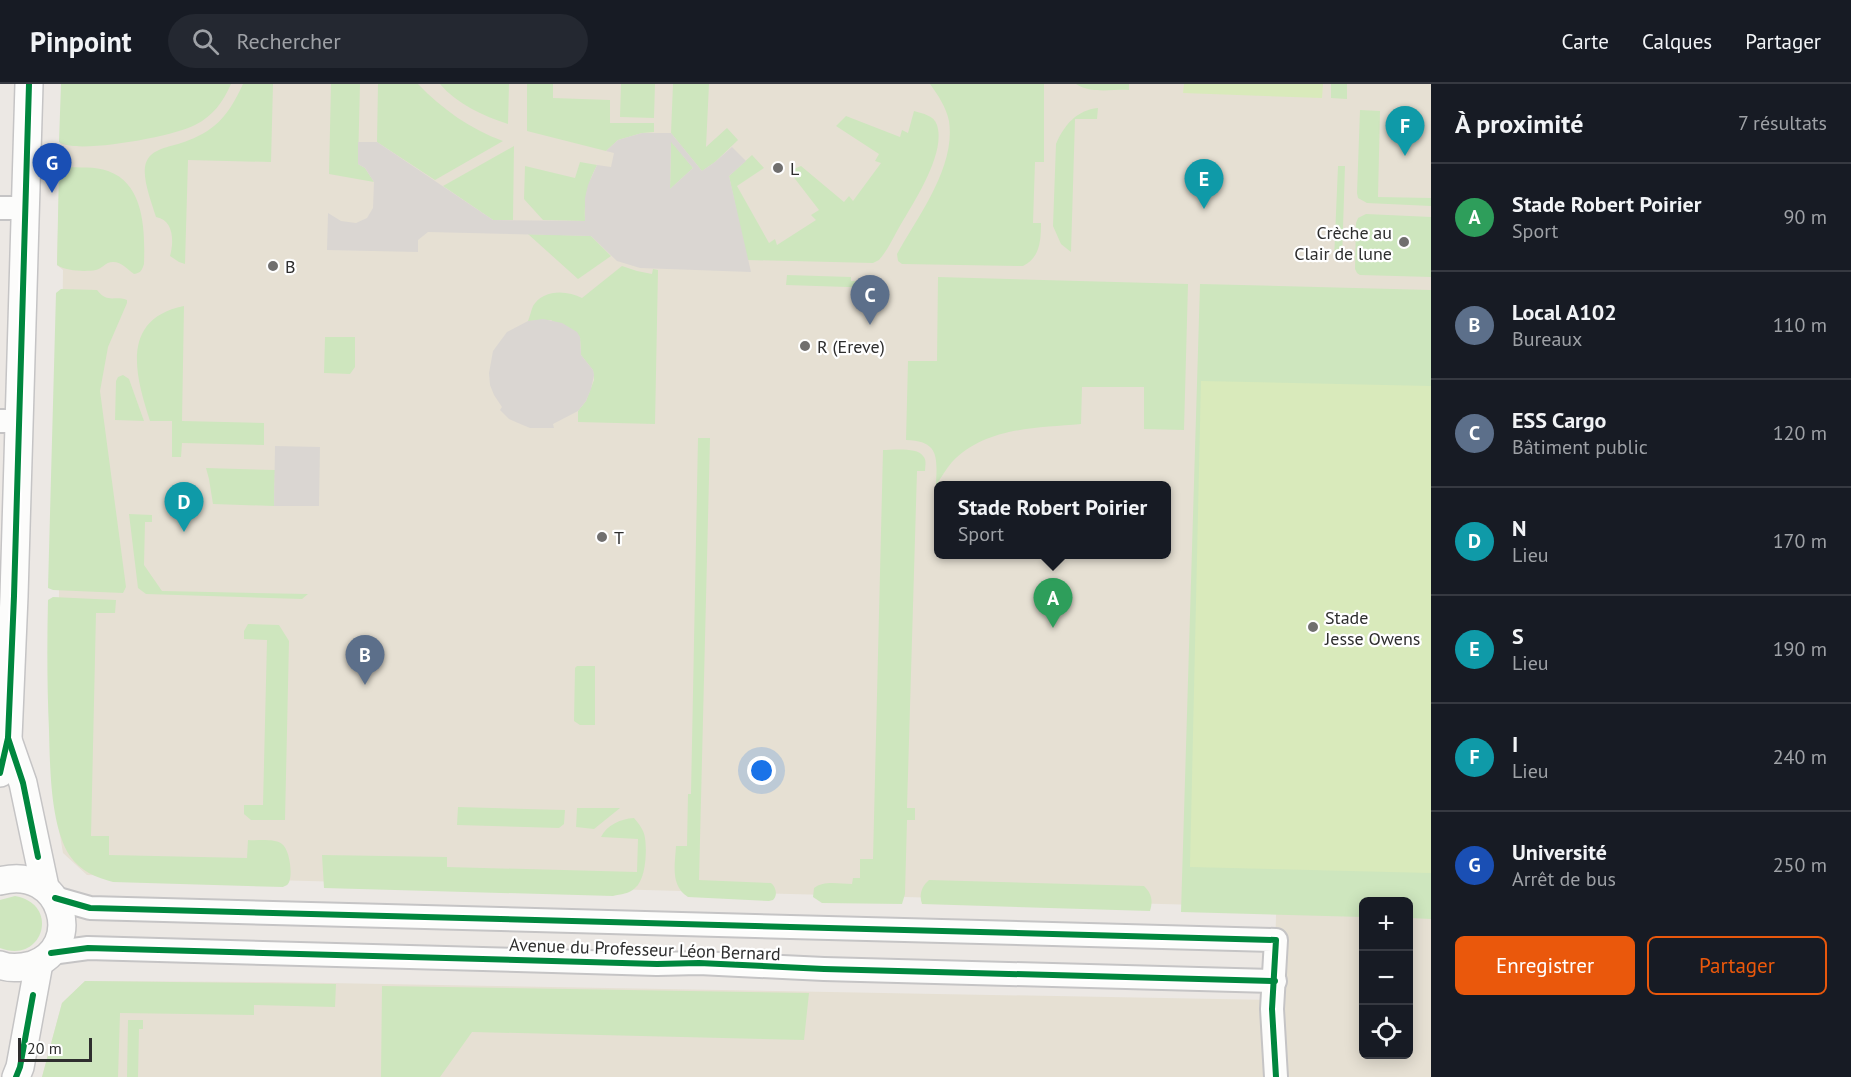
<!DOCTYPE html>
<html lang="fr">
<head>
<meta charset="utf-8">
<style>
  body { margin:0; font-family:"PT Sans",sans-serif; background:#242831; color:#f1f3f6 }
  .controls { position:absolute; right:18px; bottom:18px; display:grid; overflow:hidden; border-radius:9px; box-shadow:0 3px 15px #0003 }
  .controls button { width:54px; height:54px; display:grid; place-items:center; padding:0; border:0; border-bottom:2px solid #363941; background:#171b24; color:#f1f3f6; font:30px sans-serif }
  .scale { position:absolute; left:18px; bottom:15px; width:74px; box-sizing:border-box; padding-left:6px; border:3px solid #2e2e2e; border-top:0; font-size:16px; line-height:21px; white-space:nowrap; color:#2e2e2e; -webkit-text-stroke:4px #fff; paint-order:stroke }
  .you { position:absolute; left:762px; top:687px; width:21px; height:21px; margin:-15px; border:4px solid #fff; border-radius:50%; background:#1a73e8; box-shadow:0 0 0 9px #1a73e833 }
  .badge { display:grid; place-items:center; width:39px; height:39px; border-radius:50%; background:#ea580c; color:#fff; font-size:20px; font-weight:700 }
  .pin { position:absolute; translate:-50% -50px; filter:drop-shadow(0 2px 3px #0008) }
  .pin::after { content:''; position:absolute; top:32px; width:21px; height:18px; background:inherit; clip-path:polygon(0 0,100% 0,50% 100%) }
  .popup { position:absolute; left:934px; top:397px; width:237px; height:78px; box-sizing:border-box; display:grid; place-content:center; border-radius:9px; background:#171b24; filter:drop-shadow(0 2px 4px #0005); font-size:20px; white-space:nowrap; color:#9ea1a6 }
  .popup b { font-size:22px; color:#f1f3f6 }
  .popup::after { content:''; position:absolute; left:50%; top:100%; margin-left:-12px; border:12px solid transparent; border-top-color:#171b24 }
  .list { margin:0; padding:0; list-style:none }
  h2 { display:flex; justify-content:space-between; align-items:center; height:78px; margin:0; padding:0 24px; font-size:26px }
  h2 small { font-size:20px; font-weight:400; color:#9ea1a6 }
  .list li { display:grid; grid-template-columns:39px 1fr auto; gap:18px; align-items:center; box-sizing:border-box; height:108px; padding:0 24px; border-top:2px solid #363941 }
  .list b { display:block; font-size:22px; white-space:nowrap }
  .list p { margin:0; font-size:20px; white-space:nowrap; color:#9ea1a6 }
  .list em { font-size:20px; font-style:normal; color:#9ea1a6 }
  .actions { display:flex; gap:12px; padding:18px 24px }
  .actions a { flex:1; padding:14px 0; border:2px solid #ea580c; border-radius:9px; text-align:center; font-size:21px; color:#ea580c }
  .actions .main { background:#ea580c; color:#fff }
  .icon { flex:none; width:33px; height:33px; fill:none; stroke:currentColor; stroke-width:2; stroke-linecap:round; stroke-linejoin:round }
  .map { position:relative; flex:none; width:1431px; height:993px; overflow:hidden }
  header { display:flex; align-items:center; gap:36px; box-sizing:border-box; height:84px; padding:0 30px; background:#171b24; border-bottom:2px solid #363941 }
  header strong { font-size:28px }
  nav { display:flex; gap:33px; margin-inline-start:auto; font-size:21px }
  .search { width:420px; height:54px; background:#242831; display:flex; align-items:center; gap:15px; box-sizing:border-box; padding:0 21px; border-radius:33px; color:#9ea1a6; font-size:22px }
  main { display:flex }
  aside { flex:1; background:#171b24 }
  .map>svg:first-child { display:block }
  .education { fill:#e6e0d3; fill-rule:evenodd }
  .green { fill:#cee6be }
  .pitch { fill:#d9eabb }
  .plaza { fill:#dad6d2; fill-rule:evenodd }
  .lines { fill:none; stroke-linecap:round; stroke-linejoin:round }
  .minor-casing { stroke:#c5c4c5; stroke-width:26 }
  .tertiary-casing { stroke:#c5c4c5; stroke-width:30 }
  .minor { stroke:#fcfcfb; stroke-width:22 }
  .tertiary { stroke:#fcfcfb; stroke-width:27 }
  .cycleway-casing { stroke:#fff; stroke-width:10 }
  .cycleway { stroke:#00873e; stroke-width:6 }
  .poi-dot { fill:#706f6e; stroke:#fff; stroke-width:2 }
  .labels { text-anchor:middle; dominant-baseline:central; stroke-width:4.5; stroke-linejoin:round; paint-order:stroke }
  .poi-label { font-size:18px; fill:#2e2e2e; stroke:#fff; text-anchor:start }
  .street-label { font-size:18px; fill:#2e2e2e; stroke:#fff }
</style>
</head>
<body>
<header>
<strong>Pinpoint</strong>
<div class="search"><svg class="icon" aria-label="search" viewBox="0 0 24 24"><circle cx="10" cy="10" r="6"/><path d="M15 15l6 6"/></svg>Rechercher</div>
<nav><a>Carte</a><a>Calques</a><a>Partager</a></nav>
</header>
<main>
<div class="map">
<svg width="1431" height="993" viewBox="0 0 1431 993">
  <rect width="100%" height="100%" fill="#ece8e4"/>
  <path class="education" d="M62 0H1431V993H42L62 919 85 897 272 898 1274 916 1276 832V823L87 791 63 769 54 717 59 510 63 186 57 181ZM939 402H1167V470H939ZM1364 818H1408V970H1364Z"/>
  <g class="green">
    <path d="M61 0H231C223 18 213 32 195 41 176 52 75 71 59 58Z"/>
    <path d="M243 0H273L271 78 188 76 185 180 179 178 170 172C174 158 174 136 156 133 152 120 143 97 145 83 148 65 166 64 181 59 191 56 206 49 214 42 227 32 236 15 243 0Z"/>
    <path d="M331 0H360L358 80 365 84 374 98 329 90Z"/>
    <path d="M378 0H418C442 25 470 45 503 57L435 96 377 58Z"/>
    <path d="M440 0H509L508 40C483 32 457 20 440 0Z"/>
    <path d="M527 0H553V14L610 16V39H654V48L642 49 618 56 606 67 527 47Z"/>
    <path d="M621 0H655L654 34 620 33Z"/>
    <path d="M673 0H709L706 63 727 44 738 56 715 78 702 87 671 49Z"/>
    <path d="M930 0H1044V78H1035L1033 139H1041C1041 156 1040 174 1023 182L902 180 898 177 897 170C918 132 956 83 949 37 946 23 938 11 930 0Z"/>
    <path d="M1076 0H1129V6C1112 5 1091 10 1076 0Z"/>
    <path d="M1331 0H1347V15L1331 14Z"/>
    <path d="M1098 24 1097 35H1075L1071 168 1061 160 1053 142 1056 60C1064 41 1077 26 1098 24Z"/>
    <path d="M1360 26 1380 27 1378 113 1431 114V122L1367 119 1358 114 1357 109Z"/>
    <path d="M914 27C923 30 934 31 937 41 946 69 915 116 901 140 894 152 888 166 879 176L873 179 747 176 729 92 752 71 764 84 737 102 769 159 775 155 777 161 816 136 811 131 819 126 789 87 801 82 844 118 849 112 853 117 881 79 875 77 879 70 836 42 846 32 900 53 902 46 908 49Z"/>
    <path d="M671 57 693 84 670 105Z"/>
    <path d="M514 62 513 136H493L443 102Z"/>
    <path d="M580 78 597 81C587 100 584 116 585 137L543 136 524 115 525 82 575 94Z"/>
    <path d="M1338 82H1345L1342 176H1334Z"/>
    <path d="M66 83C79 84 95 82 108 87 145 100 145 148 144 180 142 186 141 189 134 190 128 186 122 178 113 178 105 178 102 185 96 186 85 188 66 187 57 181L59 84Z"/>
    <path d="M1366 130 1431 133V193L1360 191 1357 189 1355 185 1356 139 1358 134Z"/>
    <path d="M528 150 591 152 611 172 578 195Z"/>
    <path d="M622 182 637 187 652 190 653 185 658 186 655 340 578 338V327L586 317 594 296 593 286 581 271 580 253 551 236 528 237C530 232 531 227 533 222 543 205 567 206 582 214Z"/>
    <path d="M787 191 851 193V197L878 198V204L786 201Z"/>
    <path d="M938 193 1188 200 1184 346 1144 345V303H1082L1081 340C1036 344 986 343 952 378 946 385 941 394 936 401 937 374 940 357 906 356L908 277H937Z"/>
    <path d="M1200 200 1431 206V835L1409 834 1408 818H1364L1363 833 1181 828Z"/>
    <path d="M61 205 97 206C108 220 114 211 127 216V219L108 263 100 307 126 503 123 509 53 506 48 504 56 209Z"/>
    <path d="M184 222 182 337 264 339V361L182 359 181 373H172V337H150C135 291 120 235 184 222Z"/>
    <path d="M325 253H355V283L350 290 324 289Z"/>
    <path d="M123 291 129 295 144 337 115 336 116 297 118 293Z"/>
    <path d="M698 354H710L699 796 771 799C776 803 778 811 773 816L769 817 688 813C670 802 675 780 676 762H687L688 710H691Z"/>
    <path d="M883 366C892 366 918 363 923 372 927 376 925 382 925 387H917L907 724H915V736H907L905 810 902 820 822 819 813 813 814 804C824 796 840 800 852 800L853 794H860V775H873Z"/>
    <path d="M206 384 275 386 274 422 213 420 209 395Z"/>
    <path d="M129 430 152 431V438H145L144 481 162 507 308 510 302 515 146 510 138 504Z"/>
    <path d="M53 513 116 516 115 529H96L91 752H109V771L247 774 248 756C257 757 274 754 282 760 290 765 294 796 287 801 286 802 284 802 283 803L113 798C97 794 80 787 70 772 50 742 50 681 49 646 47 602 47 559 48 516Z"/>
    <path d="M248 540 279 541 289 557 285 736H251L244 730V721H263L267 556 244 555V547Z"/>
    <path d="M577 582H595V641H580L574 637 575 584Z"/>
    <path d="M458 723 565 726 564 740 559 744 457 741Z"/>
    <path d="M577 724H620L594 745 576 743Z"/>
    <path d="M634 734C639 740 644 746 645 754 647 767 646 795 635 804 629 810 621 810 613 812L324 804 322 771 447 773V783L637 788 638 755 601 753C607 741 620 735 634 734Z"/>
    <path d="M929 796 1144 802C1152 810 1153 817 1150 827L922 820C919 811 921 803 929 796Z"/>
    <path d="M15 812C61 820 43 881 0 864V816Z"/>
    <path d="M85 897 336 900 335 923 254 921V931L120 929 118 993H42L62 919Z"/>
    <path d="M382 902 809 909 804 956 472 948 440 993H381Z"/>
    <path d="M128 936H143V945H139L138 993H127Z"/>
  </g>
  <g class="pitch">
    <path d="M1184 0H1323L1322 14 1183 9Z"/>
    <path d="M1201 297 1431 302V789L1190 783Z"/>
  </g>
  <g class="plaza">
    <path d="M642 49H671L702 87 715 78 732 63 746 77 729 92 751 188 640 184 617 177 591 152 428 148 418 156V168L327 166 328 129 341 137 356 139 367 134 373 124 374 98 365 84 358 80V58H377L493 136 585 137V114L588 101 597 81 611 83 614 69 606 67 618 56ZM671 58 693 84 670 105Z"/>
    <path d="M543 235 562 239 577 248 580 253 581 271 593 286 594 291 591 305 586 317 578 327 553 340 554 344H530L518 339 509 335 500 326 502 323 494 311 490 301 489 289 493 267 507 248 528 237Z"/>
    <path d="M275 362 320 363 319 422H274Z"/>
  </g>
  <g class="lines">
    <g class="minor-casing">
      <g id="minor">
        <path d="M0 124H25"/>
        <path d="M0 337H18"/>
        <path d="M55 814 90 824 1276 856 1272 925 1276 993"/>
        <path d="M51 869 88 864 657 880 699 879 824 885 1275 897"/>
      </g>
    </g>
    <g class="tertiary-casing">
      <g id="tertiary">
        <path d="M8 656 23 699 45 803"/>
        <path d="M0 689 8 654 14 512 29 0"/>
        <path d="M0 797C63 780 85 864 32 881 21 884 10 885 0 881"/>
        <path d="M16 993 20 983 39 879"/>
      </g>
    </g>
    <use href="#minor" class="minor"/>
    <use href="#tertiary" class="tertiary"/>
    <g class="cycleway-casing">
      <g id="cycleway">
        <path d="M8 654 23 699 38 773"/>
        <path d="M0 689 8 654 14 512 29 0"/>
        <path d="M55 814 90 824 1276 856 1272 925 1276 993"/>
        <path d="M51 869 88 864 657 880 699 879 824 885 1275 897"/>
        <path d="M16 993 20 983 33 911"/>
      </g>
    </g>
    <use href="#cycleway" class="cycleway"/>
  </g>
  <g class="poi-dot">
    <circle cx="778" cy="84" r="6"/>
    <circle cx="1404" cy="158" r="6"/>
    <circle cx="273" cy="182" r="6"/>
    <circle cx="805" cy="262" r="6"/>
    <circle cx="602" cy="453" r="6"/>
    <circle cx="1313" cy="543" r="6"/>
  </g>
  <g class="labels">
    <g class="poi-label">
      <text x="790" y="84">L</text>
      <text x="1392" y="148" text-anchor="end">Crèche au<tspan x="1392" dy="21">Clair de lune</tspan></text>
      <text x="285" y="182">B</text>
      <text x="817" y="262">R (Ereve)</text>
      <text x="614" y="453">T</text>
      <text x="1325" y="533">Stade<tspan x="1325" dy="21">Jesse Owens</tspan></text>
    </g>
    <g class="street-label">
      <text transform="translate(645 865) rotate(2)">Avenue du Professeur Léon Bernard</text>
    </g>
  </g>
</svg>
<div class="controls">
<button>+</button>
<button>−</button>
<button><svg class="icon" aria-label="locate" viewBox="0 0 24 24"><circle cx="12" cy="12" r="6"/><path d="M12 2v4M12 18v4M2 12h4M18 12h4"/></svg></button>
</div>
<div class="scale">20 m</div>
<div class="you"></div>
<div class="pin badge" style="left:1053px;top:544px;background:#2e9e5b">A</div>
<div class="popup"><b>Stade Robert Poirier</b>Sport</div>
<div class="pin badge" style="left:365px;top:601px;background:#5c6f8a">B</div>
<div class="pin badge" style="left:870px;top:241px;background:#5c6f8a">C</div>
<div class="pin badge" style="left:184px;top:448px;background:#0f9aa8">D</div>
<div class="pin badge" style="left:1204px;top:125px;background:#0f9aa8">E</div>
<div class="pin badge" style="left:1405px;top:72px;background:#0f9aa8">F</div>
<div class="pin badge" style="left:52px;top:109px;background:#1a4fb4">G</div>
</div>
<aside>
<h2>À proximité<small>7 résultats</small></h2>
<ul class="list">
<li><span class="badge" style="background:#2e9e5b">A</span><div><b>Stade Robert Poirier</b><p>Sport</p></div><em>90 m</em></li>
<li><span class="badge" style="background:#5c6f8a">B</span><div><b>Local A102</b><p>Bureaux</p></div><em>110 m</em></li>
<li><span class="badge" style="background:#5c6f8a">C</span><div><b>ESS Cargo</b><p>Bâtiment public</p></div><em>120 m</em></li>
<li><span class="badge" style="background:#0f9aa8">D</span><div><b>N</b><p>Lieu</p></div><em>170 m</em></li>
<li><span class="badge" style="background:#0f9aa8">E</span><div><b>S</b><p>Lieu</p></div><em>190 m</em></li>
<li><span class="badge" style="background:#0f9aa8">F</span><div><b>I</b><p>Lieu</p></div><em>240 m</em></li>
<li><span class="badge" style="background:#1a4fb4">G</span><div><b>Université</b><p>Arrêt de bus</p></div><em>250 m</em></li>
</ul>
<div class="actions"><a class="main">Enregistrer</a><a>Partager</a></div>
</aside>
</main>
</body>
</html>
